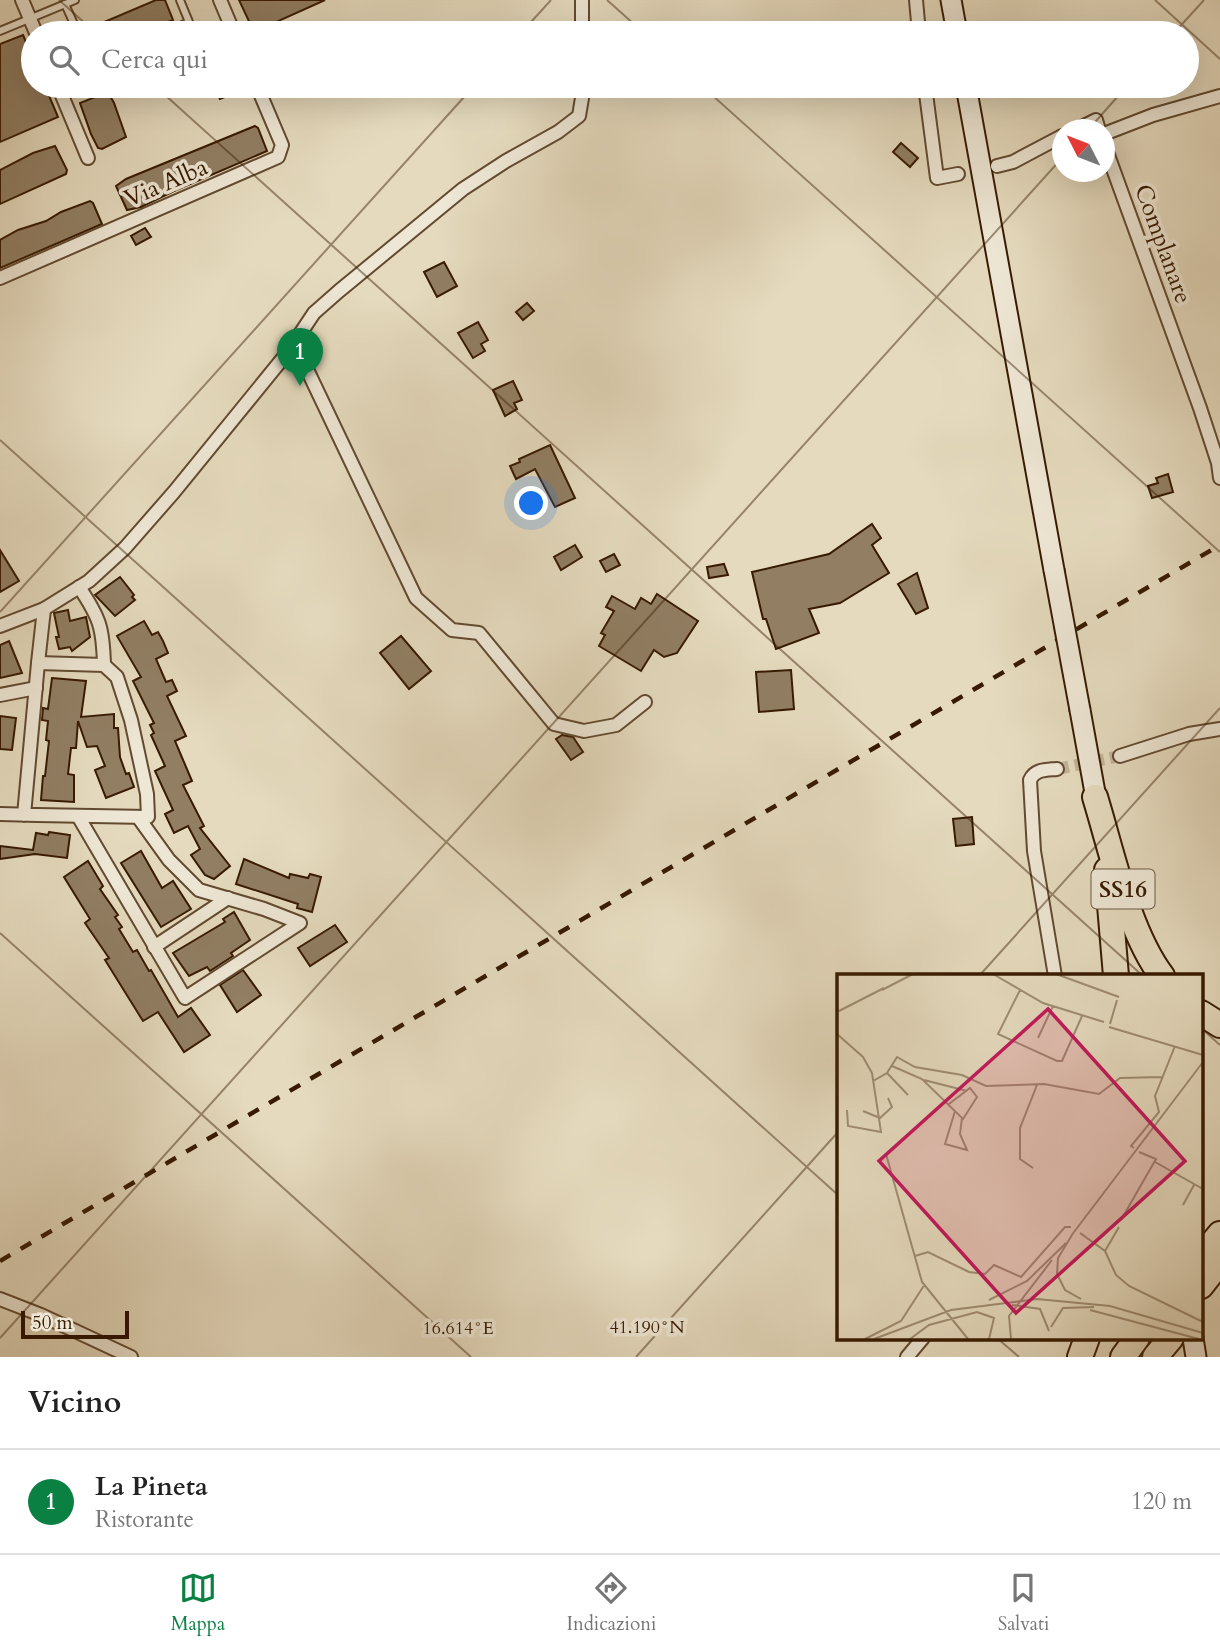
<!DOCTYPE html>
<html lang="it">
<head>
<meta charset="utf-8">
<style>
  body { margin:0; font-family:Cardo,serif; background:#f2f2f2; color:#222 }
  .compass { position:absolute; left:1052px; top:119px; width:63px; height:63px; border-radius:50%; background:#fff; box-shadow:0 7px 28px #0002; rotate:312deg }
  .scale { position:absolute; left:21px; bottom:18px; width:108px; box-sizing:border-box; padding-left:7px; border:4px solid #371a01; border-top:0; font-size:19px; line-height:24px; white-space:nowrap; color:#371a01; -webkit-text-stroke:5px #eee7d5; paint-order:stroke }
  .you { position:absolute; left:532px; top:504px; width:24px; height:24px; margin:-18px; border:5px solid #fff; border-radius:50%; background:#1a73e8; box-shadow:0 0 0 10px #1a73e833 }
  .badge { display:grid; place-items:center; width:46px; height:46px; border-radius:50%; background:#0b8043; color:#fff; font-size:23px; font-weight:700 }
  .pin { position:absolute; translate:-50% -58px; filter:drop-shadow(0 2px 4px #0008) }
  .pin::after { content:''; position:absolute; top:37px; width:24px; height:21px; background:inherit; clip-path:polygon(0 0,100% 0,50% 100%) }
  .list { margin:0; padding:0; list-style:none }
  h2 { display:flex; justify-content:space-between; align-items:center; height:91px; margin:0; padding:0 28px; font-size:30px }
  h2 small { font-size:23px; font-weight:400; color:#767676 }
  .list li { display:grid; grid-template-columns:46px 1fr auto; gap:21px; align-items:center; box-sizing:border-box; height:105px; padding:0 28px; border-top:2px solid #e0e0e0 }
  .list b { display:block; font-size:26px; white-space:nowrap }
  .list p { margin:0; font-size:23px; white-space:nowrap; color:#767676 }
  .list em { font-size:23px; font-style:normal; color:#767676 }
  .icon { flex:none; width:38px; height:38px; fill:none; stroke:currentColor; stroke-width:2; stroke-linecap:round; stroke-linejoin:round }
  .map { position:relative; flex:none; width:1220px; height:1357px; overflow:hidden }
  .search { position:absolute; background:#fff; box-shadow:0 7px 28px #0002; left:21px; right:21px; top:21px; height:77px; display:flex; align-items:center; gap:18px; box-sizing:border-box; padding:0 24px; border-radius:38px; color:#767676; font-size:26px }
  .sheet { height:196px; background:#fff }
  nav { display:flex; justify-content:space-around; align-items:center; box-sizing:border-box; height:98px; border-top:2px solid #e0e0e0; background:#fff; font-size:19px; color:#767676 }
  nav a { display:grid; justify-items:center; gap:4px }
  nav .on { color:#0b8043 }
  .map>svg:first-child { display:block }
  .building { fill:#917e63; stroke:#371a01; stroke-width:2 }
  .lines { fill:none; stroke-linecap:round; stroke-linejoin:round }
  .street-tunnel { stroke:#c2b498; stroke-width:12; stroke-dasharray:12 6; stroke-linecap:butt }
  .lane-casing { stroke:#624a30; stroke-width:10 }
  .street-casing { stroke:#624a30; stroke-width:16 }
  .secondary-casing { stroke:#371a01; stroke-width:23 }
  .highway-casing { stroke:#371a01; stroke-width:28 }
  .lane { stroke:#eee7d5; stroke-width:6 }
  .street { stroke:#eee7d5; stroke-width:12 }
  .secondary { stroke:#eee7d5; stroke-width:19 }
  .highway { stroke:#e5dabe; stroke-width:24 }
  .rail { stroke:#371a01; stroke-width:4.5; stroke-dasharray:12 12; stroke-linecap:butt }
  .secondary-bridge-casing { stroke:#371a01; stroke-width:23; stroke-linecap:butt }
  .secondary-bridge { stroke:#eee7d5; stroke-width:19 }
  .ticks { fill:none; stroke:#371a01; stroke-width:2; stroke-opacity:0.45 }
  .labels { text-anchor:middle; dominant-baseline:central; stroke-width:7; stroke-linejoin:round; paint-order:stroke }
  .shield { fill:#eee7d5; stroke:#6e5841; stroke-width:2 }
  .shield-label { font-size:23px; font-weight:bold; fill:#371a01 }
  .street-label { font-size:24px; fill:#371a01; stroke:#eee7d5 }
  .inset-road { fill:none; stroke:#9f8d72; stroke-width:2 }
  .view { fill:#c2185b; fill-opacity:0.15; stroke:#c2185b; stroke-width:3.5 }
  .inset-edge { fill:none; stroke:#371a01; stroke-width:3.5 }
  .ticks-label { font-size:18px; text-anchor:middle; fill:#371a01; stroke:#eee7d5; stroke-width:7; stroke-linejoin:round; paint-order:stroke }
</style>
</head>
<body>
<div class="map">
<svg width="1220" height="1357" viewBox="0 0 1220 1357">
  <rect width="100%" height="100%" fill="#e5dabe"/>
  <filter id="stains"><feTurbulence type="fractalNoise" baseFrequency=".00286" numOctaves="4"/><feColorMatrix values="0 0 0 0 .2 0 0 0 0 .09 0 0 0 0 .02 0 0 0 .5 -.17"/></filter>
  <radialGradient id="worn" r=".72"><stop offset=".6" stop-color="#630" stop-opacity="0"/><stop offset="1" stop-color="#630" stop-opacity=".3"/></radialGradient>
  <g class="building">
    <path d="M156 0H165L173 20 141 33H84L83 31Z"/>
    <path d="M239 0H325L254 32Z"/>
    <path d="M23 35 33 59V86H45L58 117 0 142V44Z"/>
    <path d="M213 86H248L249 87 220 99Z"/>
    <path d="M105 93 106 95 109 94 114 103 126 137 102 149 98 148 91 134 80 103Z"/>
    <path d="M255 126 258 128 267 151 174 191 141 207 127 210 116 186 126 179Z"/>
    <path d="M901 143 918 158 910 167 893 152Z"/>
    <path d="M55 146 67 170 66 174 0 204V170L33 153Z"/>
    <path d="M90 201 93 203 102 224 0 268V240L18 230 46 221 61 212Z"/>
    <path d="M145 228 151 237 136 245 131 236Z"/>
    <path d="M444 262 457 286 437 297 424 272Z"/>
    <path d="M527 303 534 311 523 320 516 312Z"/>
    <path d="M478 322 488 340 481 344 485 351 473 358 458 333Z"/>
    <path d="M513 381 522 400 514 403 517 409 505 416 493 390Z"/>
    <path d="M550 445 575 498 555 507 535 469 516 479 510 466 520 462 519 459Z"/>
    <path d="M1168 474 1173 492 1152 498 1148 486 1158 483 1156 478Z"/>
    <path d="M872 524 881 538 872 545 889 573 840 603 809 609 819 633 776 649 766 619H763L752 572 829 554Z"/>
    <path d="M575 545 582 557 561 570 554 557Z"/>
    <path d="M0 550 19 581 0 592Z"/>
    <path d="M614 554 620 565 606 572 600 561Z"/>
    <path d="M724 564 728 575 709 578 707 567Z"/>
    <path d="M917 573 928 608 916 614 898 584Z"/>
    <path d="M120 577 134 595 132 597 135 600 115 616 95 595Z"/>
    <path d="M657 594 698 621 677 653 664 657 654 650 641 671 599 646 605 635 601 633 614 611 606 607 612 596 635 609 641 598 651 604Z"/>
    <path d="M68 610 70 621 86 617 90 637 72 651 70 647 59 649 56 637H59L54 613Z"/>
    <path d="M144 621 152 635 158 632 163 641 168 653 156 659 166 682 172 680 177 691 167 696 186 736 175 741 192 781 183 785 204 826 200 828 230 866 214 879 205 875 191 855 200 849 188 826 174 833 165 814 173 810 155 771 165 766 151 735 154 733 150 725 154 723 133 681 141 677 117 636Z"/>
    <path d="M401 636 431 671 409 689 380 653Z"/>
    <path d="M9 641 22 673 0 678V645Z"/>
    <path d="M791 670 794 709 759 712 756 672Z"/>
    <path d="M52 678 86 681 81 717 114 714V728H118L120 757 126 774 129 773 134 787 106 798 95 770 105 766 97 746 87 747 78 721 76 748H71L68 774 74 775V802L41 800 43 776H45L49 741 46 740 48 721 42 720 43 708 48 709Z"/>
    <path d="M0 716 16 718 12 750 0 749Z"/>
    <path d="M562 735 573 737 583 752 571 760 556 739Z"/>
    <path d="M972 817 974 844 956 846 953 819Z"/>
    <path d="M49 832 70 835 67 858 35 854 0 859V846L33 850 36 833 48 835Z"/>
    <path d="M141 851 162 888 173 881 191 909 161 927 121 863Z"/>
    <path d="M244 859 289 878 290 874 308 878 310 874 321 877 312 912 297 908 298 904 236 884Z"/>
    <path d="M88 861 103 886 100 889 118 915 115 917 122 927 119 929 133 952 137 950 149 971 151 970 178 1017 191 1008 210 1035 184 1052 158 1012 143 1021 105 960 109 958 85 923 90 919 64 877Z"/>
    <path d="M234 912 250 940 231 953 233 956 210 971 207 967 189 976 173 953 225 922 223 919Z"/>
    <path d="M335 925 347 942 310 966 298 948Z"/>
    <path d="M243 970 261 995 237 1012 220 985Z"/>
  </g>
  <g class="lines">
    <path class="street-tunnel" d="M1057 769 1120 756"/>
    <g class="lane-casing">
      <g id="lane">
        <path d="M65 4 78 33"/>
        <path d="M171 30 189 22 180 0"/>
        <path d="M0 31 75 0"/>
      </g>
    </g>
    <g class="street-casing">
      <g id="street">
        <path d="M22 0 36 33"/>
        <path d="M220 0 234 33"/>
        <path d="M916 0 919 33"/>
        <path d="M582 33V0"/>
        <path d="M58 86 88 158"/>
        <path d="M925 86 937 178 958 174"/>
        <path d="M1076 130 1096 120 1099 130"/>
        <path d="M1104 134 1153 115 1220 96"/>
        <path d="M1104 144 1200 408 1218 463 1220 478"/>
        <path d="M997 166 1013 162 1062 136"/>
        <path d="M0 278 278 157 282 145 257 86"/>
        <path d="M288 352 303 361 416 598 452 630 479 633 554 724 584 731 616 725 645 702"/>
        <path d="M79 587C100 618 103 628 104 665"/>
        <path d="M0 626 44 609 89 581 125 548 174 492 288 352 314 313 339 291 463 189 506 161 558 132 579 116 584 86"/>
        <path d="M38 663 44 609"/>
        <path d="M0 695 36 688"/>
        <path d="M1120 756 1189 734 1220 729"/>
        <path d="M0 814 37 815 148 817 147 794 131 720 117 677 104 665 38 663 24 815"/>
        <path d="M78 816 185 998 300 923 264 909 199 890 169 860 138 817"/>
        <path d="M154 947 228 898"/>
        <path d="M1055 976 1034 851 1030 780C1035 769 1046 770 1057 769"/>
        <path d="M0 1299 41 1315 131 1357"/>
        <path d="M907 1357 923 1338"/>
      </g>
    </g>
    <g class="secondary-casing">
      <g id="secondary">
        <path d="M951 0 957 33"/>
        <path d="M966 86 1054 570"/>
        <path d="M1080 710 1098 809"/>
        <path d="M1193 1338 1196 1357"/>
      </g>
    </g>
    <g class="highway-casing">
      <g id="highway">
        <path d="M1095 797C1112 852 1128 931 1162 976"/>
        <path d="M1107 870 1116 976"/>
        <path d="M1201 1013 1220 1025"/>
        <path d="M1201 1257 1220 1234"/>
        <path d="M1201 1286 1220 1262"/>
        <path d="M1080 1357 1087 1338"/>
        <path d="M1123 1357 1137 1338"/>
        <path d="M1155 1357 1171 1338"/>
      </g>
    </g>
    <use href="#lane" class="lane"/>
    <use href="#street" class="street"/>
    <use href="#secondary" class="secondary"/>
    <use href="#highway" class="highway"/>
    <path class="rail" d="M0 1261 1220 545"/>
    <g class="secondary-bridge-casing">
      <path id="secondary-bridge" d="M1054 570 1080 710"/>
    </g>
    <use href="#secondary-bridge" class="secondary-bridge"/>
  </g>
  <path class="ticks" d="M59 0 96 33M607 0 644 33M1155 0 1220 59M521 33 551 0M1174 33 1204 0M155 86 1143 976M702 86 1220 552M1088 130 1127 86M0 440 838 1195M0 612 474 86M0 933 471 1357M979 976 1220 708M1201 1028 1220 1045M0 1338 1062 158M997 1338 1019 1357M636 1357 838 1132"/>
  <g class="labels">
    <rect class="shield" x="1091.5" y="869.5" width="63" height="39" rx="5"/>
    <g class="shield-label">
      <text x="1123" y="889">SS16</text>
    </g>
    <g class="street-label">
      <text transform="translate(166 183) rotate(-23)">Via Alba</text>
      <text transform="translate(1163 244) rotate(70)">Complanare</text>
    </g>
  </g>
  <g transform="translate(837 974)">
    <rect width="366" height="366" fill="#e5dabe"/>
    <path class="inset-road" d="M156 0 206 29 267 48M219 0 282 23M45 16 76 0M183 16 161 60 220 87H225L245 42M0 38 47 14M273 50 280 26M272 53 366 81M0 60 26 83 35 99 44 158 11 152 10 136M201 64 216 32M55 92 85 105 126 145 140 123 133 114 112 130M50 99 71 121M87 106 130 117M36 107 50 99 60 83 78 93 125 101 149 112 207 110 262 120 283 104 325 103M26 137 43 144 55 133 51 124M118 137 108 170 130 176 123 160 125 144M297 174 294 172 322 138 318 122 338 72M49 180 85 308 131 365M318 188 366 215M196 194 183 185V154L200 111M346 231 357 211M284 246 319 185 302 178M243 259 268 277 279 301 292 312 366 348M235 261 221 284 220 300 228 316 244 325M234 262 366 88M268 277 282 253M78 282 91 278 132 298 148 300 157 291 184 303 228 253H234M152 326 190 307 229 269M175 331 203 335 212 357M253 336 362 365M214 353 226 334 257 333M28 365 64 347 88 310M37 365 114 336 200 325 273 332 366 359M73 365 92 351 140 338 157 344 152 365M174 365 172 342 215 286"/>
    <path class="view" d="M211 35 348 187 179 339 42 187Z"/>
    <rect width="366" height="366" class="inset-edge"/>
  </g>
  <g class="ticks-label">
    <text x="647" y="1333">41.190°N</text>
    <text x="458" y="1334">16.614°E</text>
  </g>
  <rect width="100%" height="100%" filter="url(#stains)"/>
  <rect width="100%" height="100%" fill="url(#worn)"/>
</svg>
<svg class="compass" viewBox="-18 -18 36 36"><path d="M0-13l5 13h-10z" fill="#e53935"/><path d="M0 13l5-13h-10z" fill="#767676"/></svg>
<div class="scale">50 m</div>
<div class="you"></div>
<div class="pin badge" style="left:300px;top:386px">1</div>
<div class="search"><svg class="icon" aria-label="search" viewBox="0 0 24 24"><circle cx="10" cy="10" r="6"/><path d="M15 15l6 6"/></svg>Cerca qui</div>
</div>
<section class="sheet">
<h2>Vicino<small></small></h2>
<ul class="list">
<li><span class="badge">1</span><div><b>La Pineta</b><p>Ristorante</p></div><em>120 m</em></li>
</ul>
</section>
<nav>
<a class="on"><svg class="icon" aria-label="map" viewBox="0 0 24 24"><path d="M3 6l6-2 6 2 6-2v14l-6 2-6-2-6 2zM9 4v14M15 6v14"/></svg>Mappa</a>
<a><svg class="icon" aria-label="directions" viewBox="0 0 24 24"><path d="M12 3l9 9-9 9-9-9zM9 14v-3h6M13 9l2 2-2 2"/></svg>Indicazioni</a>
<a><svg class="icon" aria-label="saved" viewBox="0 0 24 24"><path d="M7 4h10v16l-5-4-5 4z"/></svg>Salvati</a>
</nav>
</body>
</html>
